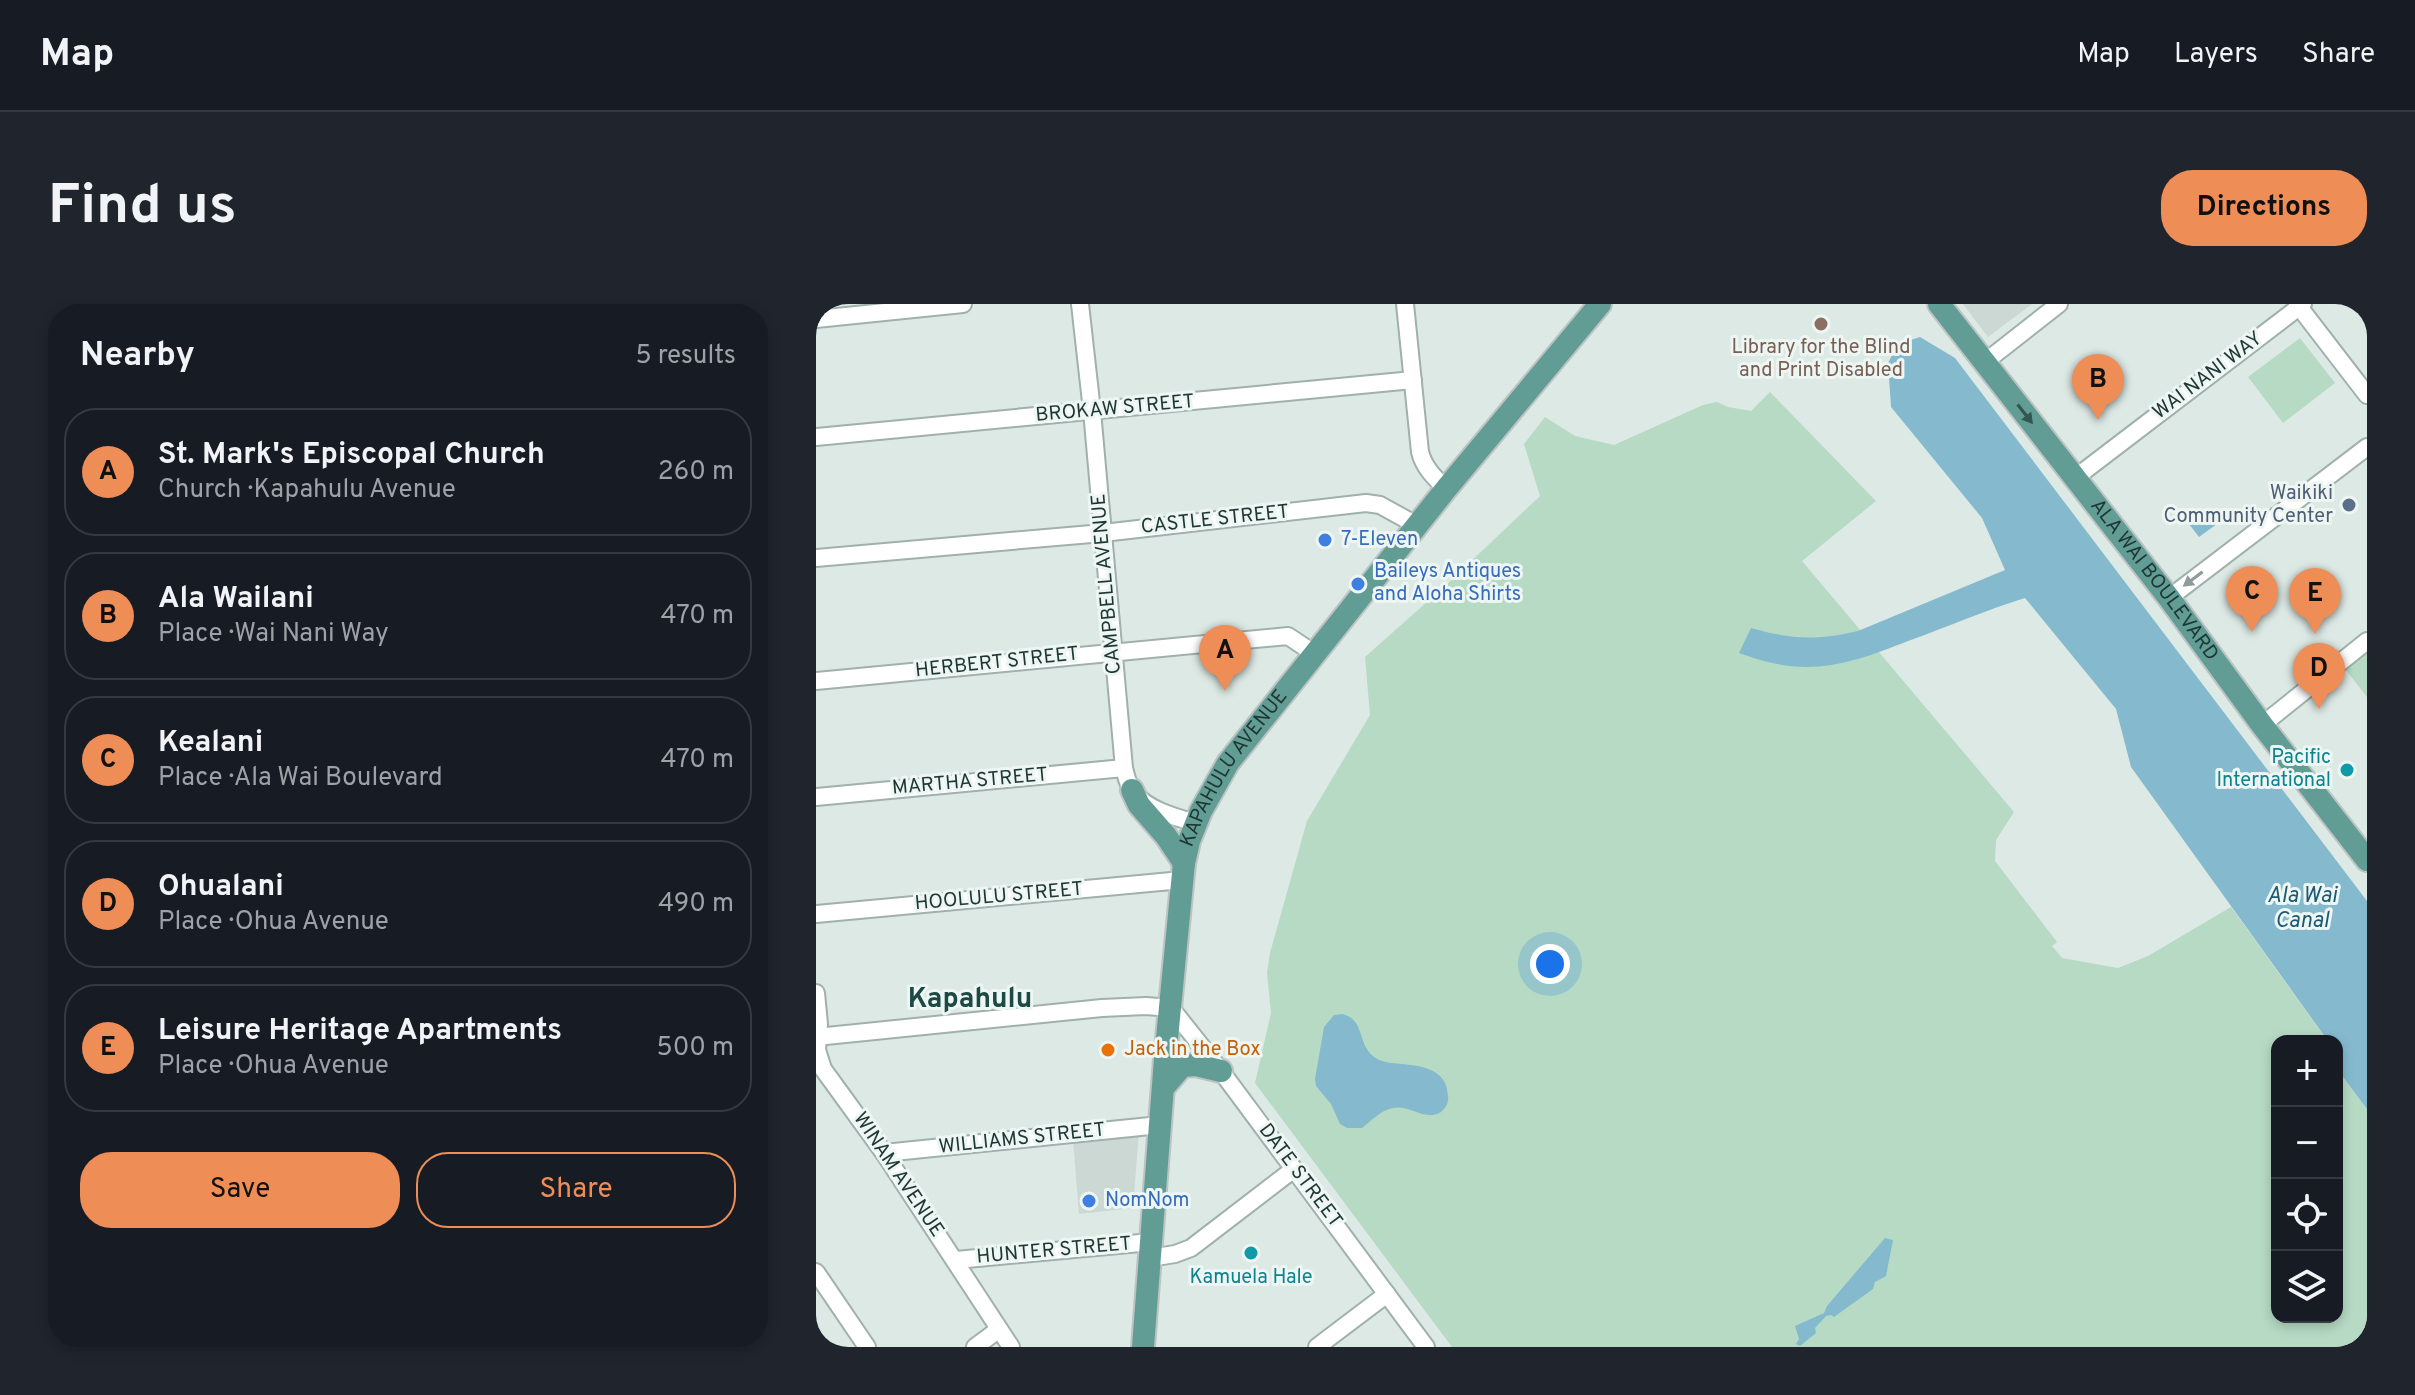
<!DOCTYPE html>
<html lang="en">
<head>
<meta charset="utf-8">
<style>
  body { margin:0; font-family:Overpass,sans-serif; background:#20242c; color:#f1f3f6 }
  .controls { position:absolute; right:24px; bottom:24px; display:grid; overflow:hidden; border-radius:16px; box-shadow:0 4px 12px #0003 }
  .controls button { width:72px; height:72px; display:grid; place-items:center; padding:0; border:0; border-bottom:2px solid #363941; background:#171b24; color:#f1f3f6; font:40px sans-serif }
  .you { position:absolute; left:734px; top:660px; width:28px; height:28px; margin:-20px; border:6px solid #fff; border-radius:50%; background:#1a73e8; box-shadow:0 0 0 12px #1a73e833 }
  .badge { display:grid; place-items:center; width:52px; height:52px; border-radius:50%; background:#ee8d56; color:#111; font-size:26px; font-weight:700 }
  .pin { position:absolute; translate:-50% -66px; filter:drop-shadow(0 2px 4px #0008) }
  .pin::after { content:''; position:absolute; top:42px; width:28px; height:24px; background:inherit; clip-path:polygon(0 0,100% 0,50% 100%) }
  .list { margin:0; padding:0; list-style:none }
  h2 { display:flex; justify-content:space-between; align-items:center; height:104px; margin:0; padding:0 32px; font-size:34px }
  h2 small { font-size:26px; font-weight:400; color:#9ea1a6 }
  .list li { display:grid; grid-template-columns:52px 1fr auto; gap:24px; align-items:center; box-sizing:border-box; height:128px; margin:0 16px 16px; padding:0 16px; border:2px solid #363941; border-radius:32px }
  .list b { display:block; font-size:30px; white-space:nowrap }
  .list p { margin:0; font-size:26px; white-space:nowrap; color:#9ea1a6 }
  .list em { font-size:26px; font-style:normal; color:#9ea1a6 }
  .actions { display:flex; gap:16px; padding:24px 32px }
  .actions a { flex:1; padding:18px 0; border:2px solid #ee8d56; border-radius:32px; text-align:center; font-size:28px; color:#ee8d56 }
  .actions .main { background:#ee8d56; color:#111 }
  .icon { flex:none; width:44px; height:44px; fill:none; stroke:currentColor; stroke-width:2; stroke-linecap:round; stroke-linejoin:round }
  .map { position:relative; flex:none; width:1551px; height:1043px; overflow:hidden; border-radius:32px }
  header { display:flex; align-items:center; gap:48px; box-sizing:border-box; height:112px; padding:0 40px; background:#171b24; border-bottom:2px solid #363941 }
  header strong { font-size:38px }
  nav { display:flex; gap:44px; margin-inline-start:auto; font-size:28px }
  .intro { display:flex; align-items:center; justify-content:space-between; box-sizing:border-box; height:192px; padding:0 48px }
  h1 { margin:0; font-size:56px }
  .button { padding:20px 36px; border-radius:32px; background:#ee8d56; color:#111; font-size:28px; font-weight:700 }
  main { display:flex; gap:48px; padding:0 48px }
  aside { flex:1; background:#171b24; border-radius:32px; box-shadow:0 4px 12px #0003 }
  .map>svg:first-child { display:block }
  .built { fill:#cbd8d4 }
  .green { fill:#b6dac4 }
  .water { fill:#85bace }
  .lines { fill:none; stroke-linecap:round; stroke-linejoin:round }
  .minor-casing { stroke:#a0b0ac; stroke-width:20 }
  .major-casing { stroke:#bcc3c2; stroke-width:26 }
  .minor { stroke:#fff; stroke-width:16 }
  .major { stroke:#629d95; stroke-width:22 }
  .oneway { fill:#335651 }
  .oneway2 { fill:#8f9b9a }
  .education-dot { fill:#8d6e63; stroke:#edf6f2; stroke-width:3 }
  .service-dot { fill:#5c6f8a; stroke:#edf6f2; stroke-width:3 }
  .shop-dot { fill:#3f7fe0; stroke:#edf6f2; stroke-width:3 }
  .culture-dot { fill:#0f9aa8; stroke:#edf6f2; stroke-width:3 }
  .food-dot { fill:#e8710a; stroke:#edf6f2; stroke-width:3 }
  .labels { text-anchor:middle; dominant-baseline:central; stroke-width:6; stroke-linejoin:round; paint-order:stroke }
  .education-label { font-size:20px; fill:#785e54; stroke:#edf6f2 }
  .street-label { font-size:20px; fill:#1f3734; stroke:#edf6f2 }
  .service-label { font-size:20px; fill:#4e5e75; stroke:#edf6f2; text-anchor:end }
  .shop-label { font-size:20px; fill:#366cbe; stroke:#edf6f2; text-anchor:start }
  .culture-label { font-size:20px; fill:#0d838f; stroke:#edf6f2; text-anchor:end }
  .food-label { font-size:20px; fill:#c56008; stroke:#edf6f2; text-anchor:start }
  .water-label { font-size:22px; font-style:italic; fill:#1c5971; stroke:#edf6f2 }
  .district-label { font-size:28px; font-weight:bold; fill:#1c4943; stroke:#edf6f2 }
</style>
</head>
<body>
<header>
<strong>Map</strong>
<nav><a>Map</a><a>Layers</a><a>Share</a></nav>
</header>
<div class="intro"><h1>Find us</h1><a class="button">Directions</a></div>
<main>
<aside>
<h2>Nearby<small>5 results</small></h2>
<ul class="list">
<li><span class="badge">A</span><div><b>St. Mark's Episcopal Church</b><p>Church · Kapahulu Avenue</p></div><em>260 m</em></li>
<li><span class="badge">B</span><div><b>Ala Wailani</b><p>Place · Wai Nani Way</p></div><em>470 m</em></li>
<li><span class="badge">C</span><div><b>Kealani</b><p>Place · Ala Wai Boulevard</p></div><em>470 m</em></li>
<li><span class="badge">D</span><div><b>Ohualani</b><p>Place · Ohua Avenue</p></div><em>490 m</em></li>
<li><span class="badge">E</span><div><b>Leisure Heritage Apartments</b><p>Place · Ohua Avenue</p></div><em>500 m</em></li>
</ul>
<div class="actions"><a class="main">Save</a><a>Share</a></div>
</aside>
<div class="map">
<svg width="1551" height="1043" viewBox="0 0 1551 1043">
  <rect width="100%" height="100%" fill="#dde9e5"/>
  <g class="built">
    <path d="M1147 0H1216L1172 33Z"/>
    <path d="M323 828 317 904 263 910 257 836Z"/>
  </g>
  <g class="green">
    <path d="M1484 34 1519 79 1467 119 1432 73Z"/>
    <path d="M954 88 1060 197 986 257 1198 508 1180 536 1179 557 1241 638 1236 642 1246 654 1302 664 1332 652 1415 603 1511 736 1461 737V1013H1521V765L1551 805V1043H636L439 779 455 709 451 669 454 649 491 517 554 411 549 353 630 281 724 192 708 140 729 113 759 132 798 141 887 101 901 98 912 103 935 107Z"/>
    <path d="M1551 342V393L1526 361Z"/>
  </g>
  <g class="water">
    <path d="M1104 33 1139 54 1551 597V805L1521 765V737H1512L1315 463 1300 405 1209 294C1170 306 1131 323 1092 337 1059 350 1026 363 990 363 967 363 945 357 923 349L935 324C974 335 1001 337 1042 327L1189 266 1166 214 1075 103 1072 59 1082 40Z"/>
    <path d="M1396 204 1405 217 1383 233 1373 220Z"/>
    <path d="M526 710C549 715 541 739 557 752 564 759 577 759 587 760 608 762 631 766 632 792 633 799 630 804 625 808 610 818 593 800 577 804 565 806 555 817 546 824H531L524 820 515 800 500 782 499 775 508 723 518 711Z"/>
    <path d="M1069 934 1077 936 1070 972 1059 978 1057 985 1018 1013 1015 1011 1010 1012 999 1024 1000 1029 984 1042 980 1040 983 1035 979 1022 1008 1009 1011 1002Z"/>
  </g>
  <g class="lines">
    <g class="minor-casing">
      <g id="minor">
        <path d="M264 0 276 107 308 464C310 471 312 482 317 488 332 506 358 513 380 519"/>
        <path d="M589 0 604 148C608 164 619 174 630 185"/>
        <path d="M1481 0 1551 91"/>
        <path d="M0 15 147 0"/>
        <path d="M1169 58 1243 0"/>
        <path d="M0 133 597 76"/>
        <path d="M1259 174 1487 0"/>
        <path d="M0 254 287 229 550 199 564 201 602 222"/>
        <path d="M1353 294 1551 143"/>
        <path d="M0 377 472 332 499 350"/>
        <path d="M1446 421 1551 337"/>
        <path d="M0 493 308 464"/>
        <path d="M0 610 366 576"/>
        <path d="M0 689 3 720 1 746 7 765 68 849 195 1043"/>
        <path d="M0 733 286 704 330 702 355 704 405 767 610 1043"/>
        <path d="M68 849 344 821"/>
        <path d="M334 954 359 950 375 944 478 865"/>
        <path d="M140 956 335 938"/>
        <path d="M0 968 51 1043"/>
        <path d="M159 1043 182 1026"/>
        <path d="M501 1043 571 990"/>
      </g>
    </g>
    <g class="major-casing">
      <g id="major">
        <path id="s1" d="M1123 0 1353 294 1446 421 1551 556"/>
        <path d="M316 486 323 501 350 532 368 559"/>
        <path d="M347 784 366 762 380 761 405 767"/>
        <path id="s2" d="M327 1043 349 755 368 559 373 537 385 507 412 459 630 185 784 0"/>
      </g>
    </g>
    <use href="#minor" class="minor"/>
    <use href="#major" class="major"/>
  </g>
  <defs><path id="oneway-solid" d="M-6-.8H1V-3.2L6.5 0L1 3.2V.8H-6Z" transform="scale(2)"/></defs>
  <use class="oneway" href="#oneway-solid" transform="translate(1209 110) rotate(52)"/>
  <use class="oneway2" href="#oneway-solid" transform="translate(1377 275) rotate(143)"/>
  <circle class="education-dot" cx="1005" cy="20" r="8"/>
  <circle class="service-dot" cx="1533" cy="201" r="8"/>
  <g class="shop-dot">
    <circle cx="509" cy="236" r="8"/>
    <circle cx="542" cy="280" r="8"/>
    <circle cx="273" cy="897" r="8"/>
  </g>
  <g class="culture-dot">
    <circle cx="1531" cy="466" r="8"/>
    <circle cx="435" cy="949" r="8"/>
  </g>
  <circle class="food-dot" cx="292" cy="746" r="8"/>
  <g class="labels">
    <g class="education-label">
      <text x="1005" y="44">Library for the Blind<tspan x="1005" dy="23">and Print Disabled</tspan></text>
    </g>
    <g class="street-label">
      <text transform="translate(1392 72) rotate(-37)">WAI NANI WAY</text>
      <text transform="translate(299 105) rotate(-5)">BROKAW STREET</text>
      <text transform="translate(399 216) rotate(-6)">CASTLE STREET</text>
      <text stroke="none"><textPath href="#s1" startOffset="350">ALA WAI BOULEVARD</textPath></text>
      <text transform="translate(291 280) rotate(-95)">CAMPBELL AVENUE</text>
      <text transform="translate(181 359) rotate(-6)">HERBERT STREET</text>
      <text stroke="none"><textPath href="#s2" startOffset="594">KAPAHULU AVENUE</textPath></text>
      <text transform="translate(154 478) rotate(-5)">MARTHA STREET</text>
      <text transform="translate(183 593) rotate(-5)">HOOLULU STREET</text>
      <text transform="translate(206 835) rotate(-6)">WILLIAMS STREET</text>
      <text transform="translate(82 871) rotate(56)">WINAM AVENUE</text>
      <text transform="translate(484 872) rotate(53)">DATE STREET</text>
      <text transform="translate(238 947) rotate(-5)">HUNTER STREET</text>
    </g>
    <g class="service-label">
      <text x="1517" y="190">Waikiki<tspan x="1517" dy="23">Community Center</tspan></text>
    </g>
    <g class="shop-label">
      <text x="525" y="236">7-Eleven</text>
      <text x="558" y="268">Baileys Antiques<tspan x="558" dy="23">and Aloha Shirts</tspan></text>
      <text x="289" y="897">NomNom</text>
    </g>
    <g class="culture-label">
      <text x="1515" y="454">Pacific<tspan x="1515" dy="23">International</tspan></text>
      <text x="435" y="974" text-anchor="middle">Kamuela Hale</text>
    </g>
    <g class="food-label">
      <text x="308" y="746">Jack in the Box</text>
    </g>
    <g class="water-label">
      <text x="1486" y="592">Ala Wai<tspan x="1486" dy="25">Canal</tspan></text>
    </g>
    <g class="district-label">
      <text x="154" y="696">Kapahulu</text>
    </g>
  </g>
</svg>
<div class="controls">
<button>+</button>
<button>−</button>
<button><svg class="icon" aria-label="locate" viewBox="0 0 24 24"><circle cx="12" cy="12" r="6"/><path d="M12 2v4M12 18v4M2 12h4M18 12h4"/></svg></button>
<button><svg class="icon" aria-label="layers" viewBox="0 0 24 24"><path d="M12 4l9 5-9 5-9-5zM3 14l9 5 9-5"/></svg></button>
</div>
<div class="you"></div>
<div class="pin badge" style="left:409px;top:387px">A</div>
<div class="pin badge" style="left:1282px;top:116px">B</div>
<div class="pin badge" style="left:1436px;top:328px">C</div>
<div class="pin badge" style="left:1503px;top:405px">D</div>
<div class="pin badge" style="left:1499px;top:330px">E</div>
</div>
</main>
</body>
</html>
